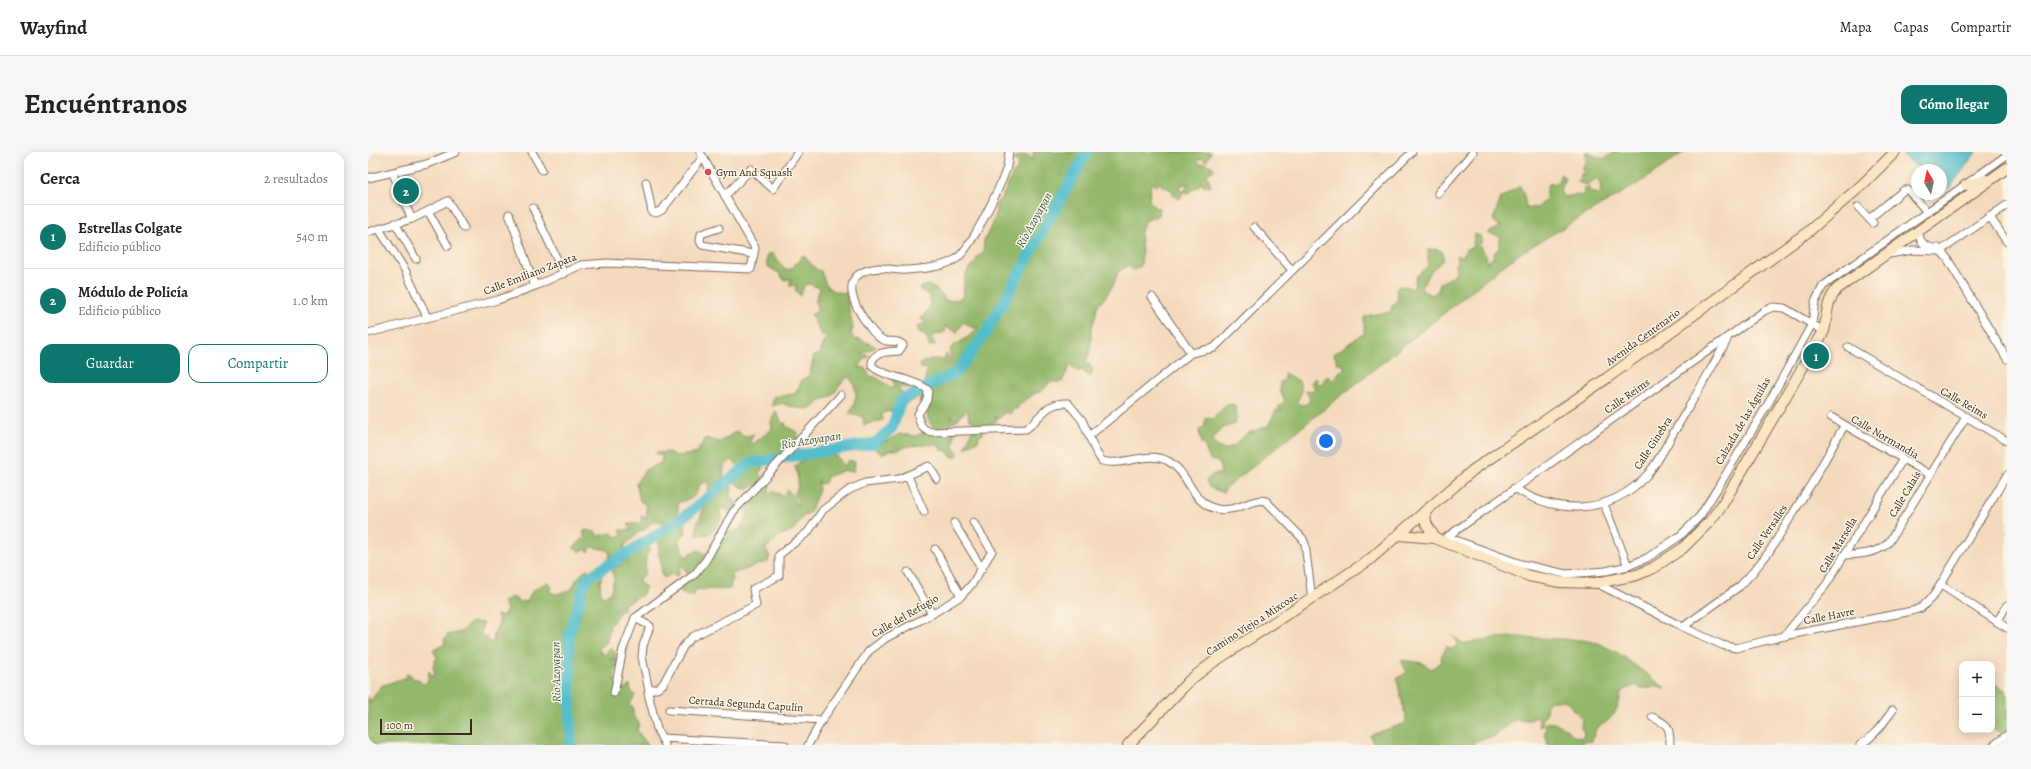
<!DOCTYPE html>
<html lang="es">
<head>
<meta charset="utf-8">
<style>
  body { margin:0; font-family:Alegreya,serif; background:#f6f6f6; color:#222 }
  .controls { position:absolute; right:12px; bottom:12px; display:grid; overflow:hidden; border-radius:8px; box-shadow:0 2px 10px #0003 }
  .controls button { width:36px; height:36px; display:grid; place-items:center; padding:0; border:0; border-bottom:1px solid #e0e0e0; background:#fff; color:#222; font:20px sans-serif }
  .compass { position:absolute; left:1543px; top:12px; width:36px; height:36px; border-radius:50%; background:#fff; box-shadow:0 2px 10px #0003; rotate:351deg }
  .scale { position:absolute; left:12px; bottom:10px; width:92px; box-sizing:border-box; padding-left:4px; border:2px solid #3b2a1e; border-top:0; font-size:11px; line-height:14px; white-space:nowrap; color:#3b2a1e; -webkit-text-stroke:3px #fcf5e5; paint-order:stroke }
  .you { position:absolute; left:958px; top:289px; width:14px; height:14px; margin:-10px; border:3px solid #fff; border-radius:50%; background:#1a73e8; box-shadow:0 0 0 6px #1a73e833 }
  .badge { display:grid; place-items:center; width:26px; height:26px; border-radius:50%; background:#0f766e; color:#fff; font-size:13px; font-weight:700 }
  .pin { position:absolute; translate:-50% -50%; border:2px solid #fff; box-shadow:0 1px 4px #0006 }
  .list { margin:0; padding:0; list-style:none }
  h2 { display:flex; justify-content:space-between; align-items:center; height:52px; margin:0; padding:0 16px; font-size:17px }
  h2 small { font-size:13px; font-weight:400; color:#767676 }
  .list li { display:grid; grid-template-columns:26px 1fr auto; gap:12px; align-items:center; box-sizing:border-box; height:64px; padding:0 16px; border-top:1px solid #e0e0e0 }
  .list b { display:block; font-size:15px; white-space:nowrap }
  .list p { margin:0; font-size:13px; white-space:nowrap; color:#767676 }
  .list em { font-size:13px; font-style:normal; color:#767676 }
  .actions { display:flex; gap:8px; padding:12px 16px }
  .actions a { flex:1; padding:9px 0; border:1px solid #0f766e; border-radius:12px; text-align:center; font-size:14px; color:#0f766e }
  .actions .main { background:#0f766e; color:#fff }
  .map { position:relative; flex:none; width:1639px; height:593px; overflow:hidden; border-radius:12px }
  header { display:flex; align-items:center; gap:24px; box-sizing:border-box; height:56px; padding:0 20px; background:#fff; border-bottom:1px solid #e0e0e0 }
  header strong { font-size:19px }
  nav { display:flex; gap:22px; margin-inline-start:auto; font-size:14px }
  .intro { display:flex; align-items:center; justify-content:space-between; box-sizing:border-box; height:96px; padding:0 24px }
  h1 { margin:0; font-size:28px }
  .button { padding:10px 18px; border-radius:12px; background:#0f766e; color:#fff; font-size:14px; font-weight:700 }
  main { display:flex; gap:24px; padding:0 24px }
  aside { flex:1; background:#fff; border-radius:12px; box-shadow:0 2px 10px #0003 }
  .map>svg:first-child { display:block }
  .forest { fill:#94b86c; stroke:#687145 }
  .water { fill:#52becc; stroke:#467475 }
  .lines { fill:none; stroke-linecap:round; stroke-linejoin:round }
  .river { stroke:#52becc; stroke-width:11 }
  .minor-casing { stroke:#7c6856; stroke-width:9 }
  .secondary-casing { stroke:#7c6856; stroke-width:12 }
  .minor { stroke:#fff; stroke-width:7 }
  .secondary { stroke:#fbe6c4; stroke-width:10 }
  .poi-dot { fill:#d1495b; stroke:#fcf5e5; stroke-width:1.5 }
  .labels { text-anchor:middle; dominant-baseline:central; stroke-width:3; stroke-linejoin:round; paint-order:stroke }
  .poi-label { font-size:11px; fill:#3b2a1e; stroke:#fcf5e5; text-anchor:start }
  .street-label { font-size:11px; fill:#3b2a1e; stroke:#fcf5e5 }
  .water-label { font-size:12px; font-style:italic; fill:#425652; stroke:#fcf5e5 }
</style>
</head>
<body>
<header>
<strong>Wayfind</strong>
<nav><a>Mapa</a><a>Capas</a><a>Compartir</a></nav>
</header>
<div class="intro"><h1>Encuéntranos</h1><a class="button">Cómo llegar</a></div>
<main>
<aside>
<h2>Cerca<small>2 resultados</small></h2>
<ul class="list">
<li><span class="badge">1</span><div><b>Estrellas Colgate</b><p>Edificio público</p></div><em>540 m</em></li>
<li><span class="badge">2</span><div><b>Módulo de Policía</b><p>Edificio público</p></div><em>1.0 km</em></li>
</ul>
<div class="actions"><a class="main">Guardar</a><a>Compartir</a></div>
</aside>
<div class="map">
<svg width="1639" height="593" viewBox="0 0 1639 593">
  <rect width="100%" height="100%" fill="#fcf5e5"/>
  <filter id="ink" filterUnits="userSpaceOnUse"><feTurbulence type="fractalNoise" baseFrequency=".025" numOctaves="2"/><feDisplacementMap in="SourceGraphic" scale="8" xChannelSelector="R" yChannelSelector="G"/><feConvolveMatrix kernelMatrix="1 2 1 2 8 2 1 2 1" color-interpolation-filters="sRGB"/></filter>
  <filter id="wash" filterUnits="userSpaceOnUse"><feTurbulence type="fractalNoise" baseFrequency=".012" numOctaves="4" result="noise"/><feDisplacementMap in="SourceGraphic" scale="16" xChannelSelector="R" yChannelSelector="G"/><feGaussianBlur stdDeviation="0.9" result="paint"/><feColorMatrix in="noise" values="0 0 0 0 0 0 0 0 0 0 0 0 0 0 0 0 0 1.4 0 .05"/><feComposite in="paint" operator="in"/></filter>
  <g filter="url(#wash)">
    <rect width="100%" height="100%" fill="#f4dabd"/>
    <g class="forest">
      <path d="M665 0H843L838 10 834 6 829 9 832 12 836 11 845 15 846 18 839 22 843 35 835 33 833 29 831 34 818 42 816 39 820 33 814 32 811 38 815 40 812 47C806 46 805 43 804 38L794 34 792 30 788 35 785 31H783L781 48 787 56H792L791 63C787 66 780 66 777 70 767 83 778 99 772 115L765 118 760 114 750 119C746 133 740 144 729 154 729 165 723 173 723 183 722 194 724 199 718 208L725 218 722 225 714 218 709 219 702 213 694 230H682L674 239 666 242 652 252 649 257H645L642 262 637 260 631 267 627 264 629 269 614 276 615 282 610 285 611 288 597 296 604 278H607L611 274 601 267 599 256 596 261 586 271V266L583 265 585 271 573 275 582 284 585 278 587 279 585 294 590 301 588 305 582 304 579 299 573 298 570 292 541 294 529 298H522L514 302 507 297 512 292 532 282 547 284 567 277C560 270 557 263 561 254L559 250 552 248 549 243 548 247 524 259 516 260 514 263 515 268 496 273 495 265 481 262C489 249 491 237 481 225 468 232 471 239 462 245 460 247 456 246 453 248 450 251 447 255 444 256 438 259 419 254 414 251L404 254 405 245 427 242 435 227 441 224 446 204 450 203 455 191 454 190 460 187 453 183 443 163 450 158 447 150 452 136 441 132 436 133 433 143H431L427 137 429 133 421 134 423 127 416 128 411 121 399 114V102H405L417 118 426 116V112L430 111 435 103 449 118 453 119C458 135 460 140 478 141L485 176 483 182 487 188 492 187 508 195 493 202 502 204 494 209 491 215 497 216 502 224 508 225 523 236 527 234 524 227 527 222H534L542 232 539 236 533 235 530 237 543 246 544 239C561 236 555 230 559 217L553 216 552 212C559 207 566 206 575 208L579 202 580 209 576 211 581 212 583 196C592 190 605 183 610 175L605 176 595 170 589 180 577 174V180L563 184 567 193 561 194 558 184 551 180 549 175 558 171 553 167 561 156 562 144 551 137 559 133 568 137 579 149 591 147 596 144C594 130 597 117 608 111L609 105 615 102 616 89 627 66 629 50 634 46 645 21 648 19 651 12 646 9 648 5 660 3 665 8Z"/>
      <path d="M1217 0H1223L1225 3 1236 7 1246 0H1316L1273 30 1154 100 1131 117 858 336 855 341 841 335 838 329 845 322H853L851 310 842 308 836 293 832 291 834 289 832 287 831 278 837 274V266L845 267 858 253 866 252 869 261 867 272 854 276 844 289 847 293 856 298 867 293 878 282 900 274 908 258H914L910 255 917 249 912 239V230L917 228 916 221 931 229 934 240 929 249 933 253 939 252 942 247 937 238 945 239 947 236 943 231 947 226 949 227V231L954 232 957 226 961 224 963 228 967 227 972 219 977 218 976 213 970 212 966 202 993 183H996V165L1002 163 1023 160 1024 154 1030 147 1028 137 1031 134 1046 136 1048 125 1060 113V98L1069 97 1075 100V108L1064 118 1057 130 1053 132 1054 138 1064 143 1070 139 1072 131 1082 126 1088 120 1089 103 1094 106 1098 97 1104 96 1107 82 1112 84 1114 89 1111 93 1119 106 1118 111 1125 106 1126 101 1131 96V87H1133L1131 84 1120 81 1133 74H1130L1125 68 1133 46 1152 34 1156 44 1158 55 1168 56 1179 46V35L1181 32 1189 31 1193 22 1197 26 1192 40 1196 45 1208 43 1215 44 1216 36 1221 35V40L1232 42 1233 35 1229 26 1219 33 1210 30 1213 22H1216L1214 17 1219 6Z"/>
      <path d="M408 259 415 273 417 270 418 274 430 281 428 295 423 302 419 306 396 309 395 316 391 321 395 328 389 333 377 337 365 329 374 316 363 308 356 315 355 328 363 333 364 340 362 343 369 351 367 356 360 360 356 354 351 360 355 365C345 378 347 383 328 383L329 373 336 356 334 353 330 354 339 342 341 336 339 330 333 331C326 345 328 347 310 350V363L320 361 316 373 318 381 310 387 318 406 322 401 331 398 337 402 346 399 353 382 371 378 379 364 378 357C387 351 390 349 388 338L395 335 397 328 402 335 400 341H405L404 338 415 344 420 338 429 353 430 349 425 343C431 337 431 327 428 319L429 317 426 315C433 308 433 309 442 306 457 301 467 297 476 314L481 308 487 310 486 319 480 320 477 318 459 325 457 331 451 332 450 328 451 338 442 360 435 364 425 379 412 383 400 395H396L402 404 400 410C387 412 378 419 365 421L362 437C350 439 339 436 327 438L326 443 318 444 308 435 327 420H319L312 412 310 424 303 422 297 426 294 424 292 405 290 402C293 394 292 390 286 384L294 380 297 372 292 370 282 371 277 378 272 379 257 393 254 407 259 409 261 404 269 403 274 390 280 391 282 398 278 403 277 421 270 430 278 435 274 443 253 454 257 455 255 459H252L242 474 240 485 236 488H241L230 497 237 503 242 496 248 501 247 506 242 508H250C249 515 246 520 246 528L251 529 257 537 262 533 263 539 267 543 262 552 265 555V564L271 571 269 579 280 593H0V543L2 550 13 534 39 525 38 522 43 523 46 528 49 526 56 533 60 528 61 519 64 524 67 523 65 514 67 508 70 507 65 498 77 492 76 487 79 486V483L93 480 103 470 115 471 113 484 116 487 118 484 123 492 126 487 125 483 131 471 129 463 135 464 139 457 135 450 144 445 152 450 160 449C161 438 172 434 181 430L184 436 181 440 188 442 203 438 209 427 218 417 222 419 225 416 231 419 234 424 232 430 233 444 242 442 246 428 244 419 241 417 253 413V410L242 415 240 408 242 403 240 398 223 395 220 400 218 397 213 400 205 396 217 385 215 381 217 378 227 380 231 384 243 381 249 385 255 383 251 378H264L261 375 260 372H270L274 369 273 364 279 366 278 353 272 349 268 331 277 318 293 311 294 304 287 301 301 300 308 304 327 302 338 286 352 290 369 279 376 285 386 282 382 289 385 292 404 277 403 270Z"/>
      <path d="M1083 483 1096 492 1127 486 1147 485 1213 488 1230 491 1252 502 1297 536 1285 534 1284 536H1272L1268 533 1258 537 1253 541C1251 559 1243 569 1228 576L1224 589 1214 590 1212 593H1180L1179 587 1176 583 1178 576 1177 571C1188 569 1199 576 1205 584L1215 586 1216 580 1213 576 1214 567 1209 560 1205 559 1203 553 1196 548 1179 550 1178 562 1174 567 1175 574 1171 575 1170 564 1162 568H1147L1125 585 1113 587 1109 590 1105 587 1106 593H1006L1002 583 1038 571V562L1036 559 1029 527 1039 520 1033 508 1055 511 1063 517 1074 510 1073 506 1079 494 1082 497 1088 495 1089 489Z"/>
      <path d="M1624 531 1639 539V580H1631L1624 576V549C1629 542 1626 538 1624 531Z"/>
    </g>
    <path class="water" d="M1538 0H1608L1581 37 1573 32V18H1554L1535 4Z"/>
    <g class="lines">
      <path class="river" d="M203 593 201 483 218 427 309 370 383 311 507 291 524 276 533 248 589 220 619 179 719 0"/>
    </g>
  </g>
  <g filter="url(#ink)">
    <g class="lines">
      <g class="minor-casing">
        <g id="minor">
          <path d="M164 0 174 18"/>
          <path d="M641 0C640 6 640 12 638 18 631 37 603 97 588 107 573 116 554 117 538 118 529 119 520 116 511 116 470 120 483 150 500 173 504 179 510 187 518 189 524 190 530 188 535 193L531 199C521 200 502 199 504 214 517 226 543 225 560 238L559 248 550 262C552 273 553 277 563 280L658 277C674 265 677 250 700 251L714 268 728 300 734 309C756 315 779 298 800 309 822 321 823 352 849 357 869 361 885 345 898 349L935 387 937 392 944 447"/>
          <path d="M25 21 34 46 44 67"/>
          <path d="M0 26 59 12 88 0"/>
          <path d="M278 30 284 60 288 61 294 58 335 5"/>
          <path d="M1070 41 1105 0"/>
          <path d="M357 44 383 17 405 37 430 0"/>
          <path d="M1490 55 1505 71"/>
          <path d="M165 56 196 122"/>
          <path d="M60 59 80 94"/>
          <path d="M141 62 167 134"/>
          <path d="M1622 65 1639 90"/>
          <path d="M1501 67 1536 38H1540L1559 60"/>
          <path d="M27 71 48 107"/>
          <path d="M886 75 924 118"/>
          <path d="M351 76 333 82 332 89 334 93 385 102"/>
          <path d="M11 77 37 118 59 165"/>
          <path d="M1551 78C1550 89 1556 95 1567 96"/>
          <path d="M0 80 44 67 80 49 96 76"/>
          <path d="M1570 96 1579 106 1639 207"/>
          <path d="M1521 102 1545 98 1572 99 1639 53"/>
          <path d="M784 145 823 201"/>
          <path d="M0 181 130 148 167 134 213 113 238 111 383 117 387 96 332 0"/>
          <path d="M1480 195 1639 289"/>
          <path d="M1463 265 1561 322"/>
          <path d="M721 284 823 201 846 196 1044 0"/>
          <path d="M540 324 556 360"/>
          <path d="M1146 336C1190 363 1241 363 1278 324 1291 310 1299 291 1309 275 1326 246 1343 218 1359 188"/>
          <path d="M1236 352 1260 414"/>
          <path d="M586 371 614 417"/>
          <path d="M1079 385 1396 159 1405 155 1416 156 1456 179"/>
          <path d="M1076 390 1079 385 1153 412 1198 422 1238 419 1260 414 1279 406 1312 384 1332 364 1349 337 1401 250 1444 172 1447 150 1455 134 1639 3"/>
          <path d="M567 397 593 444"/>
          <path d="M1476 403C1490 403 1511 401 1521 390L1598 265"/>
          <path d="M540 420 564 462"/>
          <path d="M1228 431 1315 475 1354 493 1368 496 1416 484 1544 459 1553 456 1566 443 1639 323"/>
          <path d="M1573 433 1639 476"/>
          <path d="M1629 470 1639 453"/>
          <path d="M1315 475 1372 434 1385 420 1401 400 1445 329 1476 274"/>
          <path d="M1416 484 1458 433 1535 307"/>
          <path d="M281 539 274 505 275 494 282 474 267 466 327 422 338 408 365 360 473 243"/>
          <path d="M246 541 255 497 267 466"/>
          <path d="M301 558 454 568"/>
          <path d="M1284 565C1301 573 1302 574 1302 593"/>
          <path d="M294 586 417 593"/>
          <path d="M297 593 289 577 280 541 284 537H289L295 532 315 495 324 485 388 453 385 437 411 424V403L440 380 455 358 481 338 497 331 531 327 561 314 569 327"/>
          <path d="M440 593 454 568 501 499 518 486 564 462 593 444 604 432 624 399 605 370"/>
          <path d="M1492 593C1507 584 1515 571 1525 558"/>
          <path d="M1626 593 1639 583"/>
        </g>
      </g>
      <g class="secondary-casing">
        <g id="secondary">
          <path d="M1598 33 1618 28"/>
          <path d="M1057 359 1058 371 1067 386 1161 424 1192 430 1228 431 1269 423 1285 416 1315 396 1342 369 1354 353 1456 179C1460 162 1457 152 1469 137L1639 16"/>
          <path d="M1031 383 1067 386"/>
          <path d="M760 593 822 528 844 511 1000 409 1105 318 1239 226 1441 79 1495 32 1527 0"/>
        </g>
      </g>
      <use href="#minor" class="minor"/>
      <use href="#secondary" class="secondary"/>
    </g>
  </g>
  <circle class="poi-dot" cx="340" cy="20" r="4"/>
  <g class="labels">
    <g class="poi-label">
      <text x="348" y="20">Gym And Squash</text>
    </g>
    <g class="street-label">
      <text transform="translate(162 122) rotate(-21)">Calle Emiliano Zapata</text>
      <text transform="translate(1275 185) rotate(-36)">Avenida Centenario</text>
      <text transform="translate(1259 244) rotate(-35)">Calle Reims</text>
      <text transform="translate(1596 251) rotate(30)">Calle Reims</text>
      <text transform="translate(1375 269) rotate(-60)">Calzada de las Águilas</text>
      <text transform="translate(1517 285) rotate(30)">Calle Normandia</text>
      <text transform="translate(1285 291) rotate(-57)">Calle Ginebra</text>
      <text transform="translate(1537 342) rotate(-59)">Calle Calais</text>
      <text transform="translate(1399 380) rotate(-56)">Calle Versalles</text>
      <text transform="translate(1470 393) rotate(-59)">Calle Marsella</text>
      <text transform="translate(537 464) rotate(-30)">Calle del Refugio</text>
      <text transform="translate(1461 464) rotate(-11)">Calle Havre</text>
      <text transform="translate(884 472) rotate(-33)">Camino Viejo a Mixcoac</text>
      <text transform="translate(378 552) rotate(4)">Cerrada Segunda Capulín</text>
    </g>
    <g class="water-label">
      <text transform="translate(666 68) rotate(-61)">Rio Azoyapan</text>
      <text transform="translate(443 288) rotate(-9)">Rio Azoyapan</text>
      <text transform="translate(188 520) rotate(-91)">Rio Azoyapan</text>
    </g>
  </g>
</svg>
<div class="controls">
<button>+</button>
<button>−</button>
</div>
<svg class="compass" viewBox="-18 -18 36 36"><path d="M0-13l5 13h-10z" fill="#e53935"/><path d="M0 13l5-13h-10z" fill="#767676"/></svg>
<div class="scale">100 m</div>
<div class="you"></div>
<div class="pin badge" style="left:1448px;top:204px">1</div>
<div class="pin badge" style="left:38px;top:39px">2</div>
</div>
</main>
</body>
</html>
